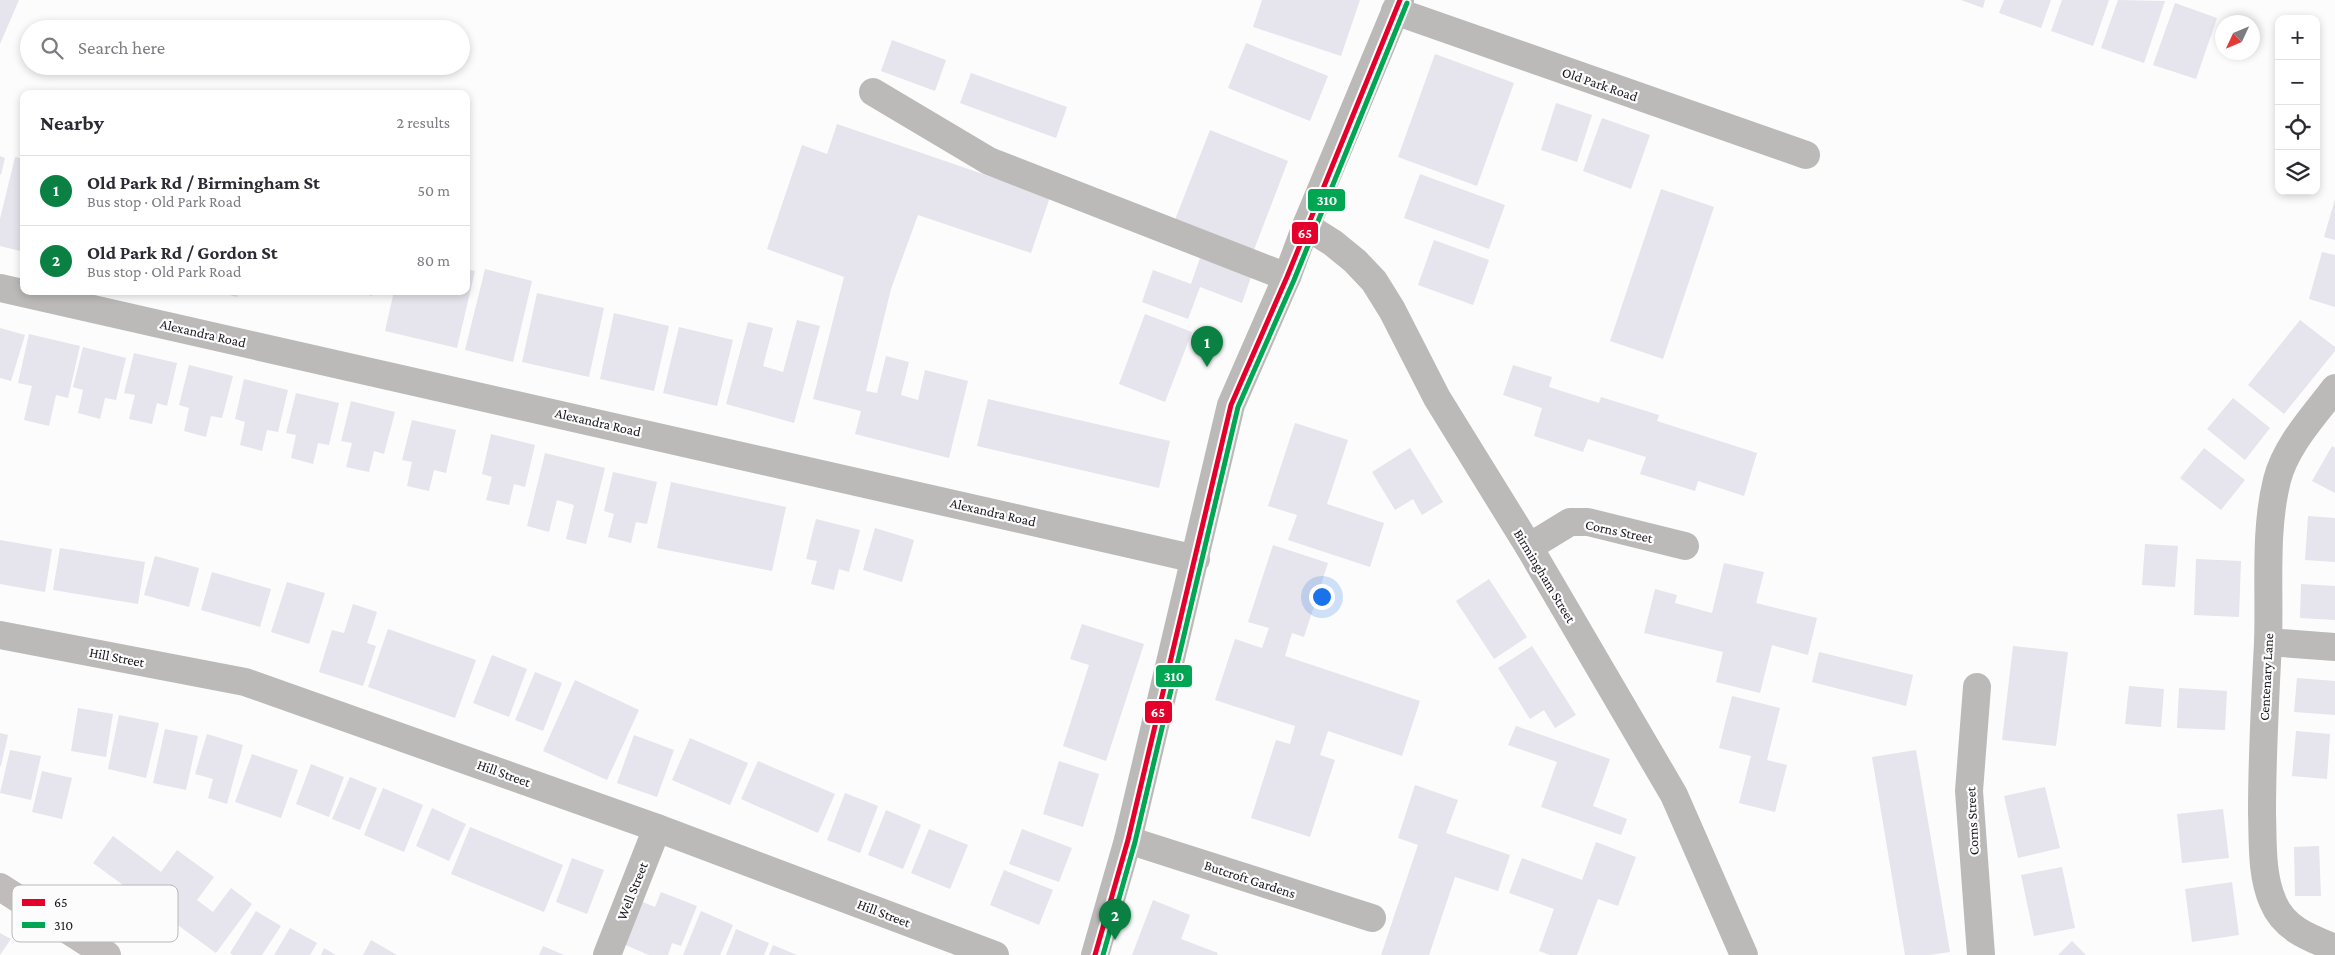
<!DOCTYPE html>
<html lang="en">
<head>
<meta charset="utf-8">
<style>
  body { margin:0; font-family:"Crimson Pro",serif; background:#f7f7f7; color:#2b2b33 }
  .controls { position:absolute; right:15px; top:15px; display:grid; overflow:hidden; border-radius:10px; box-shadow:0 2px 8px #0003 }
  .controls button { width:45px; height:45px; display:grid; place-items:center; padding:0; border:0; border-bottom:1px solid #e1e1e2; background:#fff; color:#2b2b33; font:25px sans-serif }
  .compass { position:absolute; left:2215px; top:15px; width:45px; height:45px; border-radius:50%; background:#fff; box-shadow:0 2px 8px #0003; rotate:226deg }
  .you { position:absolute; left:1321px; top:596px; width:18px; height:18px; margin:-12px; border:4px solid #fff; border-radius:50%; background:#1a73e8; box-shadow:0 0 0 8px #1a73e833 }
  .badge { display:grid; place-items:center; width:32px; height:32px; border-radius:50%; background:#0b8043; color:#fff; font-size:16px; font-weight:700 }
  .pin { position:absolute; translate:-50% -41px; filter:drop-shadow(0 1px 2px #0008) }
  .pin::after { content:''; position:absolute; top:26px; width:18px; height:15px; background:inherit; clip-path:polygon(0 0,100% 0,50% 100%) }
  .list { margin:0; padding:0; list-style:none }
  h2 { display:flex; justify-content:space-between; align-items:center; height:65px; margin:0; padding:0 20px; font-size:21px }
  h2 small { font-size:16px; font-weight:400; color:#7c7c81 }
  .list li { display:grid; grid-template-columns:32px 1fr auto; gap:15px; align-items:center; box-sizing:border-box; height:70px; padding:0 20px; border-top:1px solid #e1e1e2 }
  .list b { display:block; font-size:19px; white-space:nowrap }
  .list p { margin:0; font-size:16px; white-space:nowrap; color:#7c7c81 }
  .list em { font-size:16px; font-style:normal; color:#7c7c81 }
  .icon { flex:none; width:28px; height:28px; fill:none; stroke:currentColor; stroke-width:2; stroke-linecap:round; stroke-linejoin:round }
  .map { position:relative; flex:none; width:2335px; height:955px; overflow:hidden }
  .search { position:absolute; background:#fff; box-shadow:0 2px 8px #0003; left:20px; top:20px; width:450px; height:55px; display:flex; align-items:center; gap:12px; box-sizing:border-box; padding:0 18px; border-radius:28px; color:#7c7c81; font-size:19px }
  .panel { position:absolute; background:#fff; box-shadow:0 2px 8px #0003; left:20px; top:90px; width:450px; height:205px; border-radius:10px }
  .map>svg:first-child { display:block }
  .building { fill:#e6e4ec }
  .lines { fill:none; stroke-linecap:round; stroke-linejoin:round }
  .minor { stroke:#bcbab8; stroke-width:28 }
  .major { stroke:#c0bcbb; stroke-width:28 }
  .bus-1-casing { stroke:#fcfcfc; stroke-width:9 }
  .bus-2-casing { stroke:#fcfcfc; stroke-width:9 }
  .bus-1 { stroke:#e4002b; stroke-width:5 }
  .bus-2 { stroke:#00a651; stroke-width:5 }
  .labels { text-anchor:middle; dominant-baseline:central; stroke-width:4.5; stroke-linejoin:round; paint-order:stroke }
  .street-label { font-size:14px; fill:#18161f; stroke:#fcfcfc }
  .key { fill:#fcfcfc; stroke:#b8b7ba; stroke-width:1 }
  .key-label { font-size:14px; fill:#18161f }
  .line-badge { stroke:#fcfcfc; stroke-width:2 }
  .badge-label { font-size:14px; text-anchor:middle; font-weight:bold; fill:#fff }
</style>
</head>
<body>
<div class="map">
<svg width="2335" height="955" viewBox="0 0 2335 955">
  <rect width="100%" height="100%" fill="#fcfcfc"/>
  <g class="building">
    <path d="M0 0H19L0 44Z"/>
    <path d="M1262 0H1360L1341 56 1253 27Z"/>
    <path d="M1961 0H1985L1983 8Z"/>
    <path d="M2004 0H2051L2041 28 1999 13Z"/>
    <path d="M2062 0H2109L2093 46 2051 31Z"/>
    <path d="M2118 0 2165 1 2144 63 2101 48Z"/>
    <path d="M2175 3 2217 18 2196 79 2153 65Z"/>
    <path d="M892 40 946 60 935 91 881 71Z"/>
    <path d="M1246 43 1328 76 1310 121 1228 88Z"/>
    <path d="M1435 54 1514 83 1477 186 1398 157Z"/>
    <path d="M971 73 1067 107 1056 138 960 103Z"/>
    <path d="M1556 103 1592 115 1577 162 1541 150Z"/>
    <path d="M1602 118 1650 135 1631 189 1583 171Z"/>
    <path d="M837 124 1050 197 1031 253 918 215 891 289 866 391 877 393 886 356 909 362 901 395 918 400 925 370 968 381 949 458 855 434 861 411 813 399 844 277 767 249 802 145 827 154Z"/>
    <path d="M1210 130 1288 161 1252 255 1173 225Z"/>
    <path d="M0 156 5 158 1 175 0 174Z"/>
    <path d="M15 157 24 159V252L0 246V219Z"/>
    <path d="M1420 174 1505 205 1489 249 1404 218Z"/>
    <path d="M1661 189 1714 207 1663 359 1610 341Z"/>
    <path d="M2335 199V240L2324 237Z"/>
    <path d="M1434 240 1489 260 1473 305 1418 285Z"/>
    <path d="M2322 252 2335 255V307L2309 299Z"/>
    <path d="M1200 258 1251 277 1242 303 1200 287 1188 319 1142 302 1153 270 1191 284Z"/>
    <path d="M466 269 475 271 457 348 385 331 394 291H466Z"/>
    <path d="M485 269 532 281 513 362 465 350Z"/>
    <path d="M214 291H238L237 297Z"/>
    <path d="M356 291H374L372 296Z"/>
    <path d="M537 293 604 308 589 377 522 362Z"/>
    <path d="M614 313 669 326 654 391 600 379Z"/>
    <path d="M1145 314 1192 332 1165 402 1119 384Z"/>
    <path d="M797 320 820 326 794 423 726 404 748 322 773 328 763 366 783 372Z"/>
    <path d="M2300 320 2335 347V351L2284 414 2248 385Z"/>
    <path d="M679 327 733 340 717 406 663 393Z"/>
    <path d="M0 328 25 335 11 381 0 378Z"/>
    <path d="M29 334 80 346 68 398 56 395 49 426 24 420 32 386 18 383Z"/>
    <path d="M83 347 126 358 116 400 105 398 100 419 78 413 83 390 73 387Z"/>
    <path d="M134 353 177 363 167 406 157 403 152 424 129 419 135 395 124 393Z"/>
    <path d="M189 365 233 376 222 418 211 416 206 437 184 431 189 408 179 405Z"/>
    <path d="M1513 365 1552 377 1549 387 1599 403 1601 397 1659 415 1657 421 1757 453 1744 496 1698 481 1695 491 1640 474 1646 457 1588 439 1583 452 1534 436 1542 408 1503 395Z"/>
    <path d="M244 379 288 390 278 432 267 430 262 451 240 445 245 422 235 419Z"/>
    <path d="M296 393 339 403 329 445 318 443 313 464 291 458 296 435 286 433Z"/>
    <path d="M2233 398 2270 428 2245 460 2207 429Z"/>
    <path d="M988 399 1170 441 1159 488 977 446Z"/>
    <path d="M351 401 395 412 384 454 374 451 369 472 346 467 352 443 341 441Z"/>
    <path d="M412 420 456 430 446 473 434 470 429 491 407 486 412 462 402 460Z"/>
    <path d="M1295 423 1348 440 1327 504 1384 523 1370 567 1288 540 1297 515 1268 506Z"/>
    <path d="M491 434 535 445 525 487 514 484 509 505 486 500 492 477 482 474Z"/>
    <path d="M2332 446 2335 448V493L2312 481Z"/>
    <path d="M1410 448 1443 502 1422 515 1413 499 1395 510 1372 472Z"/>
    <path d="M2204 448 2245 480 2221 510 2180 478Z"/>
    <path d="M545 453 605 468 586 544 566 539 574 505 557 500 549 532 527 526Z"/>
    <path d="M613 472 657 482 647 524 636 522 631 543 608 537 614 514 604 511Z"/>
    <path d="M671 482 786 507 772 571 657 548Z"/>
    <path d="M2308 516 2335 518V562L2305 560Z"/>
    <path d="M816 519 860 530 849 572 839 569 834 590 811 584 817 561 806 559Z"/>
    <path d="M875 528 914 540 902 582 863 570Z"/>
    <path d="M0 540 52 549 45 592 0 584Z"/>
    <path d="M2145 544 2178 546 2175 587 2142 585Z"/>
    <path d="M1273 545 1328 563 1304 637 1292 633 1285 656 1420 701 1402 756 1328 731 1320 755 1335 760 1310 837 1251 818 1276 740 1290 744 1295 726 1215 700 1235 639 1262 648 1269 628 1248 622Z"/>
    <path d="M60 548 145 562 138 604 53 590Z"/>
    <path d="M155 556 199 568 189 607 144 595Z"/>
    <path d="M2196 559 2241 561 2239 617 2194 615Z"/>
    <path d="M1724 563 1764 572 1756 603 1817 618 1808 655 1772 645 1760 693 1716 682 1723 652 1644 633 1655 589 1677 595 1675 603 1712 613Z"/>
    <path d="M212 572 271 589 260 627 201 610Z"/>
    <path d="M1489 579 1527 637 1494 659 1456 601Z"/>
    <path d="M287 582 325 593 309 644 271 632Z"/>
    <path d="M2301 584 2335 586V620L2300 618Z"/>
    <path d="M353 604 377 612 367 643 376 646 363 686 319 672 332 630 344 633Z"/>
    <path d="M1082 624 1144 644 1106 761 1063 746 1089 665 1070 659Z"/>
    <path d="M388 629 476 660 455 718 368 687Z"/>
    <path d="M1532 646 1576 715 1555 728 1544 710 1530 719 1498 668Z"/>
    <path d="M2013 646 2068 652 2056 746 2002 740Z"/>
    <path d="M1819 652 1913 675 1906 706 1812 682Z"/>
    <path d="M492 655 527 669 509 717 473 703Z"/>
    <path d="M535 672 562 683 543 731 515 720Z"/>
    <path d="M2297 678 2335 681V715L2294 712Z"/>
    <path d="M575 680 639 710 607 780 543 751Z"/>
    <path d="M2129 686 2164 689 2161 727 2125 724Z"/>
    <path d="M2179 688 2227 691 2225 730 2177 728Z"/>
    <path d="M1732 696 1780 708 1767 760 1787 765 1775 812 1739 803 1751 756 1719 748Z"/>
    <path d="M78 708 113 714 106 757 71 751Z"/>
    <path d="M119 715 159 723 146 778 108 769Z"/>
    <path d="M1516 726 1610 759 1593 806 1627 819 1621 835 1541 807 1557 762 1508 745Z"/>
    <path d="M165 729 198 736 186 790 153 783Z"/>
    <path d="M2296 731 2330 734 2327 779 2292 776Z"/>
    <path d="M0 733 8 735 1 766H0Z"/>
    <path d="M207 734 243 745 227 804 208 798 213 779 195 774Z"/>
    <path d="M634 735 674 750 657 797 617 783Z"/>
    <path d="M690 738 748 763 730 805 672 780Z"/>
    <path d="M10 750 41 756 31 800 0 793Z"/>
    <path d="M1916 750 1950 952 1929 955H1905L1872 757Z"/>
    <path d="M252 754 298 770 281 818 235 802Z"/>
    <path d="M758 761 835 794 818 833 741 799Z"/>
    <path d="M1059 761 1099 774 1083 827 1043 814Z"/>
    <path d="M311 764 344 777 329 817 296 804Z"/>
    <path d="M42 771 72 778 62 819 32 812Z"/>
    <path d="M350 777 377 788 360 830 332 819Z"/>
    <path d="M1415 785 1458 800 1446 833 1510 855 1498 891 1455 877 1429 955H1381L1418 845 1398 838Z"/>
    <path d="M2045 787 2060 848 2018 858 2004 796Z"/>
    <path d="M383 788 423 805 404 852 364 835Z"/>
    <path d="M845 793 878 806 860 853 827 840Z"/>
    <path d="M432 808 466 824 449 861 416 846Z"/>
    <path d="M2223 809 2229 858 2182 863 2177 814Z"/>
    <path d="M886 810 921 825 903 869 868 855Z"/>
    <path d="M470 827 563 865 544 912 451 874Z"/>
    <path d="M929 829 968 845 950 889 911 873Z"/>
    <path d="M1022 829 1072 848 1059 882 1009 864Z"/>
    <path d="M113 836 161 872 177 850 214 877 197 900 213 912 231 888 252 904 216 953 93 863Z"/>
    <path d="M1596 842 1636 857 1618 906 1598 899 1577 955H1550L1539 951 1554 909 1509 893 1522 858 1582 880Z"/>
    <path d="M2319 846 2321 896H2295L2294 847Z"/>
    <path d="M572 858 604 870 587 914 556 902Z"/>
    <path d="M2062 867 2075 928 2034 936 2021 875Z"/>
    <path d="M1004 870 1053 890 1039 925 990 905Z"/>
    <path d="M2232 882 2239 935 2192 942 2185 889Z"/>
    <path d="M661 892 697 906 681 946 672 943 668 955H649L623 944 640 901 655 907Z"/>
    <path d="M1153 900 1190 915 1181 939 1218 953 1217 955H1132Z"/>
    <path d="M256 911 281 926 262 955H233L230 953Z"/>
    <path d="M701 911 733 925 720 955H683Z"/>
    <path d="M290 928 317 943 310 955H274Z"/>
    <path d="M736 929 769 943 764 955H726Z"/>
    <path d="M0 933 11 939 0 955Z"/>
    <path d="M371 940 397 955H363Z"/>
    <path d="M2072 941 2086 955H2058Z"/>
    <path d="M773 945 797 955H769Z"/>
    <path d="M543 946 564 955H539Z"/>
    <path d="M324 948 336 955H321Z"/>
  </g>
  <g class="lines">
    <g class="minor">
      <path d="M1395 11 1806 155"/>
      <path d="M873 92 989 161 1287 277"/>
      <path d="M1306 226 1333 243 1355 261 1374 281 1392 310 1437 398 1529 547 1674 795 1744 955"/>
      <path d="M0 288 1196 559"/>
      <path d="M2335 388C2314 416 2286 445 2277 480 2264 532 2270 589 2268 643 2265 699 2262 756 2262 813 2263 842 2261 875 2273 902 2284 929 2310 938 2335 948"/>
      <path d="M1529 547 1570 522H1588L1685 546"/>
      <path d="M0 635 245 682 657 828 995 955"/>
      <path d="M2268 642 2335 647"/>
      <path d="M1977 687 1969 791 1981 955"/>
      <path d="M1128 840 1372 918"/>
      <path d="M607 955 657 828"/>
      <path d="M1095 955 1128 840 1231 405 1287 277 1306 226 1400 0"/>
    </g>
    <path class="major" d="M0 887 107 955"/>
    <g class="bus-1-casing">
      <path id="bus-1" d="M1095 955 1128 840 1231 405 1287 277 1400 0"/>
    </g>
    <g class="bus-2-casing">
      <path id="bus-2" d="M1103 955 1135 842 1238 407 1294 280 1407 3"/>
    </g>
    <use href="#bus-1" class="bus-1"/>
    <use href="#bus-2" class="bus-2"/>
  </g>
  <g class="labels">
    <g class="street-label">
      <text transform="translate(1600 84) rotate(19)">Old Park Road</text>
      <text transform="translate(203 333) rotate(13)">Alexandra Road</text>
      <text transform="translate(598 422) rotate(13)">Alexandra Road</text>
      <text transform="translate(993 512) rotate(13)">Alexandra Road</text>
      <text transform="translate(1619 531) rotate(12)">Corns Street</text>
      <text transform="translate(1545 576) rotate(59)">Birmingham Street</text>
      <text transform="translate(117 657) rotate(11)">Hill Street</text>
      <text transform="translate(2266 677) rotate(-87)">Centenary Lane</text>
      <text transform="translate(504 773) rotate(20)">Hill Street</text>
      <text transform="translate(1972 821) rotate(-93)">Corns Street</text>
      <text transform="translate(1250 879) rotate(18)">Butcroft Gardens</text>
      <text transform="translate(632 891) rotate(-68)">Well Street</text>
      <text transform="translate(884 913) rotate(21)">Hill Street</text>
    </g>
  </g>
  <rect x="12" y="885" width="166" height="57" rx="8" class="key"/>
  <rect x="22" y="899" width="23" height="7" fill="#e4002b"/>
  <rect x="22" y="922" width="23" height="6" fill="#00a651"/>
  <g class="key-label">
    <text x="54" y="907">65</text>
    <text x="54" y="930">310</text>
  </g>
  <g class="line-badge">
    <rect x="1307" y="188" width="39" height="24" rx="5" fill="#00a651"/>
    <rect x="1291" y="221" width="28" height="24" rx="5" fill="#e4002b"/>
    <rect x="1155" y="664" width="38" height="24" rx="5" fill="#00a651"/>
    <rect x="1144" y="700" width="29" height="24" rx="5" fill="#e4002b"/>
  </g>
  <g class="badge-label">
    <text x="1327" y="205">310</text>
    <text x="1305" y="238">65</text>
    <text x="1174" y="681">310</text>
    <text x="1158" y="717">65</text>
  </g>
</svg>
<div class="controls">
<button>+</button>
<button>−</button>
<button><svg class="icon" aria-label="locate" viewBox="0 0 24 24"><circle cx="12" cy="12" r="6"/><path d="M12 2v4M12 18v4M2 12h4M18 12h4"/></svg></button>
<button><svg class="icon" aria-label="layers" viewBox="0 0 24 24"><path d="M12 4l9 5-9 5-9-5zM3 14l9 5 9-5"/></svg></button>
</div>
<svg class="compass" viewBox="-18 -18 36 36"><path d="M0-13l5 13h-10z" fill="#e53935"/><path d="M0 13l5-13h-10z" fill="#7c7c81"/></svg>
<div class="you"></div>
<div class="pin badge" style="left:1207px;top:367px">1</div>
<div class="pin badge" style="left:1115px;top:940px">2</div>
<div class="search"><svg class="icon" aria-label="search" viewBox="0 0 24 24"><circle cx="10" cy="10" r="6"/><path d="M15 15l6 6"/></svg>Search here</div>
<section class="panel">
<h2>Nearby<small>2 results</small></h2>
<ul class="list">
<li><span class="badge">1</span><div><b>Old Park Rd / Birmingham St</b><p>Bus stop · Old Park Road</p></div><em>50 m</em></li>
<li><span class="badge">2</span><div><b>Old Park Rd / Gordon St</b><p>Bus stop · Old Park Road</p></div><em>80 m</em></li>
</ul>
</section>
</div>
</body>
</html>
